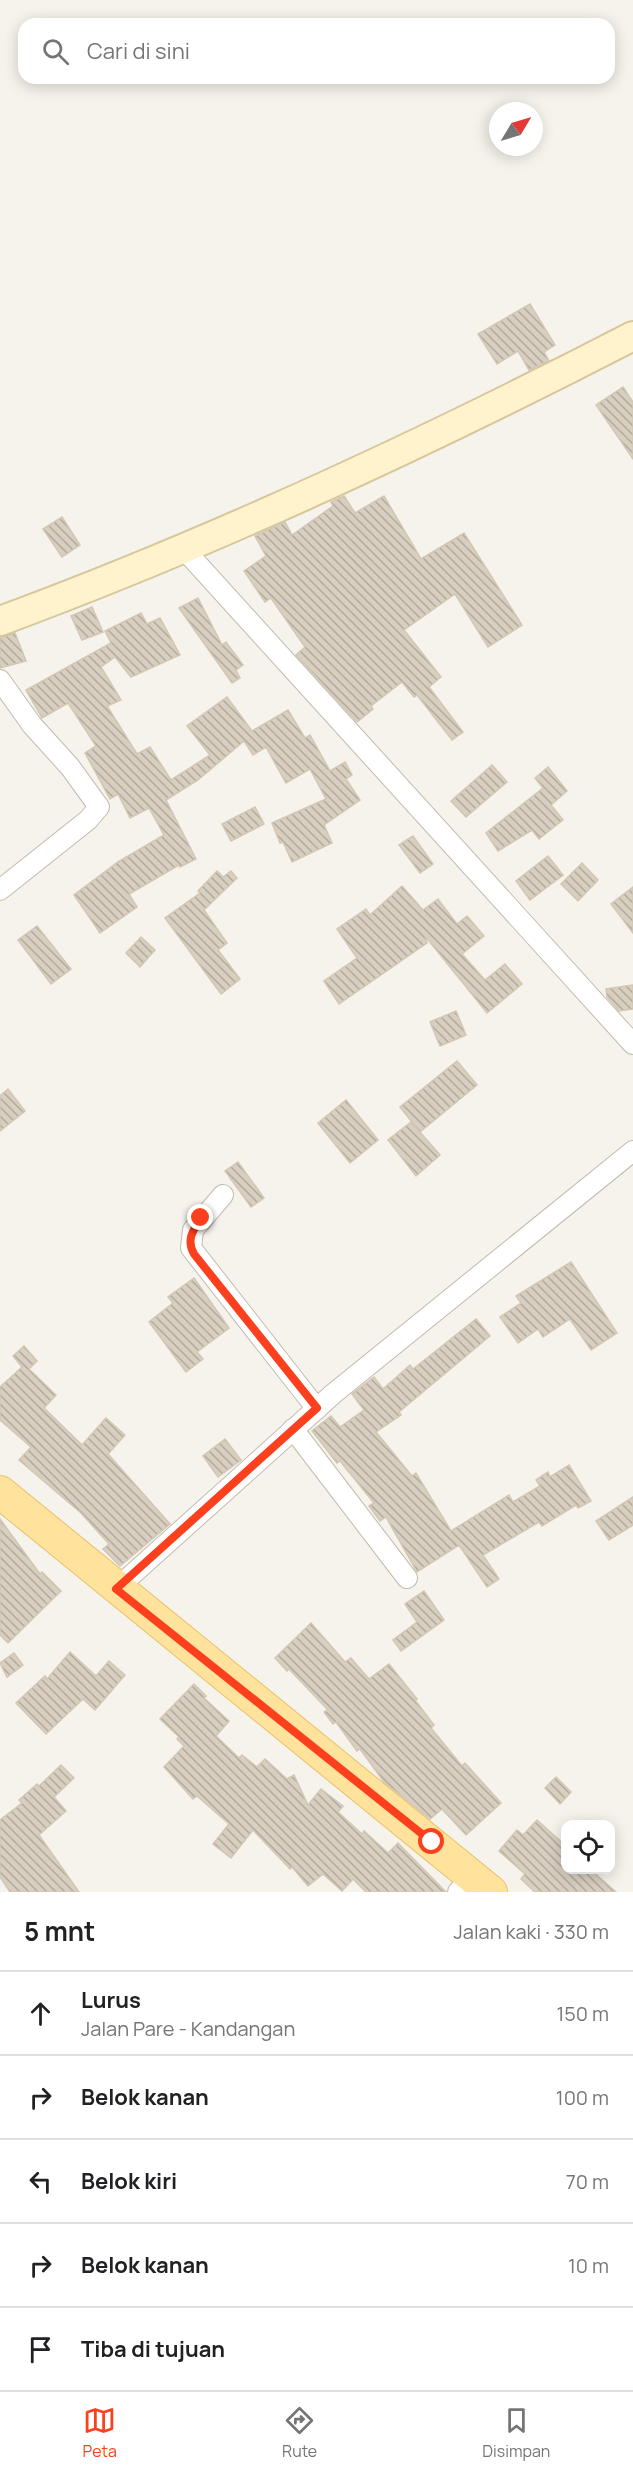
<!DOCTYPE html>
<html lang="id">
<head>
<meta charset="utf-8">
<style>
  body { margin:0; font-family:Manrope,sans-serif; background:#f6f6f6; color:#202124 }
  .controls { position:absolute; right:18px; bottom:18px; display:grid; overflow:hidden; border-radius:12px; box-shadow:0 3px 15px #0003 }
  .controls button { width:54px; height:54px; display:grid; place-items:center; padding:0; border:0; border-bottom:2px solid #e0e0e0; background:#fff; color:#202124; font:30px sans-serif }
  .compass { position:absolute; left:489px; top:102px; width:54px; height:54px; border-radius:50%; background:#fff; box-shadow:0 3px 15px #0003; rotate:52deg }
  .stop { position:absolute; width:18px; height:18px; margin:-14px; border:4px solid #fc3f1d; border-radius:50%; background:#fff }
  .stop.end { background:#fc3f1d; border-color:#fff; box-shadow:0 2px 6px #0008 }
  .list { margin:0; padding:0; list-style:none }
  h2 { display:flex; justify-content:space-between; align-items:center; height:78px; margin:0; padding:0 24px; font-size:26px }
  h2 small { font-size:20px; font-weight:400; color:#757577 }
  .list li { display:grid; grid-template-columns:39px 1fr auto; gap:18px; align-items:center; box-sizing:border-box; height:84px; padding:0 24px; border-top:2px solid #e0e0e0 }
  .list b { display:block; font-size:22px; white-space:nowrap }
  .list p { margin:0; font-size:20px; white-space:nowrap; color:#757577 }
  .list em { font-size:20px; font-style:normal; color:#757577 }
  .icon { flex:none; width:33px; height:33px; fill:none; stroke:currentColor; stroke-width:2; stroke-linecap:round; stroke-linejoin:round }
  .map { position:relative; flex:none; width:633px; height:1892px; overflow:hidden }
  .search { position:absolute; background:#fff; box-shadow:0 3px 15px #0003; left:18px; right:18px; top:18px; height:66px; display:flex; align-items:center; gap:15px; box-sizing:border-box; padding:0 21px; border-radius:18px; color:#757577; font-size:22px }
  .sheet { height:498px; background:#fff }
  nav { display:flex; justify-content:space-around; align-items:center; box-sizing:border-box; height:84px; border-top:2px solid #e0e0e0; background:#fff; font-size:16px; color:#757577 }
  nav a { display:grid; justify-items:center; gap:3px }
  nav .on { color:#fc3f1d }
  .map>svg:first-child { display:block }
  .building { fill:url(#building-back-hatch); stroke:#d3c7b4; stroke-width:1.5 }
  .lines { fill:none; stroke-linecap:round; stroke-linejoin:round }
  .street-casing { stroke:#c2bbae; stroke-width:22 }
  .secondary-casing { stroke:#d6c79b; stroke-width:32 }
  .primary-casing { stroke:#e6c16a; stroke-width:34 }
  .street { stroke:#fff; stroke-width:20 }
  .secondary { stroke:#fff3cd; stroke-width:28 }
  .primary { stroke:#ffe39c; stroke-width:32 }
  .route { stroke:#fc3f1d; stroke-width:8 }
</style>
</head>
<body>
<div class="map">
<svg width="633" height="1892" viewBox="0 0 633 1892">
  <defs>
    <pattern id="building-back-hatch" width="6" height="6" patternUnits="userSpaceOnUse" patternTransform="scale(1.5)"><rect width="6" height="6" fill="#d8cfc1"/><path d="M-1 5l2 2M0 0l6 6M5-1l2 2" fill="none" stroke="#b1aa9e"/></pattern>
  </defs>
  <rect width="100%" height="100%" fill="#f6f3ec"/>
  <g class="building">
    <path d="M530 304 555 345 544 352 549 361 529 370 518 351 497 364 478 334Z"/>
    <path d="M623 387 633 402V459L596 405Z"/>
    <path d="M344 496 355 513 384 496 421 559 464 533 522 625 488 647 455 594 404 630 441 677 429 687 463 732 452 740 417 695 414 697 402 682 371 706 373 709 357 722 296 655 305 647 271 598 265 602 244 571 266 556 255 536 285 522 292 535 333 506 331 502Z"/>
    <path d="M62 517 80 545 62 557 43 529Z"/>
    <path d="M198 598 222 645 226 642 243 665 236 670 240 678 232 683 179 608Z"/>
    <path d="M92 607 103 632 82 640 71 616Z"/>
    <path d="M141 613 147 624 160 618 180 655 131 677 115 657 101 667 121 700 107 706 137 754 150 747 171 780 210 755 187 726 227 697 252 731 288 710 305 738 310 735 330 771 345 762 352 775 346 779 360 800 324 825 332 843 292 862 283 842 280 843 272 823 326 799 310 769 286 783 266 747 253 755 244 741 198 780 166 800 196 859 180 867 179 865 129 894 137 907 100 933 74 895 118 862 164 835 149 808 130 818 118 794 110 799 85 753 96 746 68 703 42 718 26 690 111 643 105 631Z"/>
    <path d="M15 633 26 661 0 668V638Z"/>
    <path d="M492 765 507 782 466 817 451 801Z"/>
    <path d="M548 767 567 791 551 805 563 820 539 839 532 830 498 851 486 833 543 788 535 778Z"/>
    <path d="M255 807 264 824 231 841 222 824Z"/>
    <path d="M413 836 433 864 420 873 399 845Z"/>
    <path d="M548 856 563 875 530 900 516 881Z"/>
    <path d="M582 863 598 880 578 901 561 884Z"/>
    <path d="M217 871 223 877 231 871 237 878 204 910 227 943 218 950 240 979 221 994 165 918 200 893 198 891Z"/>
    <path d="M402 886 423 910 438 899 457 924 467 916 484 936 462 954 485 980 505 964 522 984 487 1013 425 936 427 943 339 1004 324 981 357 958 337 929 366 909 370 915Z"/>
    <path d="M633 887V933L611 904Z"/>
    <path d="M37 926 71 969 51 984 18 940Z"/>
    <path d="M141 937 155 950 140 967 126 953Z"/>
    <path d="M633 985V1009L619 1011 607 997 606 989Z"/>
    <path d="M456 1011 466 1035 440 1046 430 1022Z"/>
    <path d="M457 1061 477 1085 420 1132 400 1107Z"/>
    <path d="M8 1089 25 1111 0 1131V1096Z"/>
    <path d="M346 1100 378 1140 350 1163 318 1123Z"/>
    <path d="M411 1122 440 1155 416 1176 388 1140Z"/>
    <path d="M238 1162 264 1198 251 1207 225 1171Z"/>
    <path d="M571 1262 617 1333 591 1350 570 1319 543 1337 538 1329 518 1343 500 1317 521 1303 516 1296Z"/>
    <path d="M194 1278 229 1328 197 1352 203 1359 186 1372 149 1322 173 1303 168 1297Z"/>
    <path d="M476 1319 490 1336 399 1412 401 1415 376 1432 412 1476 416 1473 451 1531 509 1495 513 1502 540 1486 536 1480 548 1472 550 1477 569 1465 591 1501 578 1508 576 1505 542 1526 539 1522 483 1555 499 1579 487 1587 459 1545 417 1572 386 1517 380 1521 369 1506 374 1503 340 1461 337 1463 312 1431 331 1416 340 1427 364 1410 352 1394 374 1377 383 1389 410 1365 413 1369Z"/>
    <path d="M24 1346 37 1361 29 1369 56 1395 44 1408 82 1445 106 1418 125 1435 108 1454 170 1524 120 1566 103 1549 109 1544 81 1513 19 1460 31 1447 0 1420V1387L22 1367 13 1356Z"/>
    <path d="M225 1439 241 1460 218 1477 203 1456Z"/>
    <path d="M633 1497V1525L609 1540 596 1521Z"/>
    <path d="M0 1519 40 1574 42 1572 61 1591 8 1643 0 1635Z"/>
    <path d="M424 1591 444 1620 401 1651 393 1640 417 1622 405 1604Z"/>
    <path d="M311 1623 345 1662 351 1658 369 1679 389 1664 417 1699 415 1700 434 1725 431 1728 462 1766 465 1763 501 1803 466 1835 442 1809 430 1819 384 1782 360 1749 357 1751 336 1722 333 1724 324 1712 328 1710 289 1669 287 1671 275 1658Z"/>
    <path d="M70 1652 96 1676 109 1661 125 1675 95 1710 83 1699 46 1734 16 1703 45 1676 47 1679Z"/>
    <path d="M14 1653 23 1665 7 1677 0 1663Z"/>
    <path d="M194 1684 206 1696 204 1698 229 1721 216 1736 239 1758 242 1755 257 1767 265 1759 287 1779 294 1775 308 1805 321 1789 343 1806 338 1812 362 1834 364 1831 388 1853 398 1843 446 1892H366L353 1879 342 1891 323 1874 308 1886 292 1867 290 1869 253 1830 231 1858 213 1844 229 1824 197 1796 193 1799 164 1767 184 1746 177 1739 179 1737 160 1719Z"/>
    <path d="M61 1765 74 1778 54 1797 66 1811 39 1835 79 1892H10L0 1877V1820L22 1803 19 1800 37 1784 39 1786Z"/>
    <path d="M556 1777 571 1792 560 1804 545 1788Z"/>
    <path d="M537 1820 566 1846V1869L591 1870 616 1892H535L521 1879 525 1874 499 1851 517 1830 523 1835Z"/>
  </g>
  <g class="lines">
    <g class="street-casing">
      <g id="street">
        <path d="M182 547 633 1044"/>
        <path d="M0 680 32 725 70 767 99 807 88 820 0 890"/>
        <path d="M223 1195 193 1230 191 1248 317 1409"/>
        <path d="M293 1429 407 1578"/>
        <path d="M116 1589 333 1394 633 1151"/>
        <path d="M458 1892 473 1876"/>
      </g>
    </g>
    <g class="secondary-casing">
      <path id="secondary" d="M0 621C217 541 428 442 633 336"/>
    </g>
    <g class="primary-casing">
      <path id="primary" d="M0 1492 491 1892"/>
    </g>
    <use href="#street" class="street"/>
    <use href="#secondary" class="secondary"/>
    <use href="#primary" class="primary"/>
  </g>
  <g class="lines">
    <path class="route" d="M201 1218C193 1230 186 1240 194 1254L317 1408 116 1589 432 1842"/>
  </g>
</svg>
<div class="controls">
<button><svg class="icon" aria-label="locate" viewBox="0 0 24 24"><circle cx="12" cy="12" r="6"/><path d="M12 2v4M12 18v4M2 12h4M18 12h4"/></svg></button>
</div>
<svg class="compass" viewBox="-18 -18 36 36"><path d="M0-13l5 13h-10z" fill="#e53935"/><path d="M0 13l5-13h-10z" fill="#757577"/></svg>
<div class="stop" style="left:432px;top:1842px"></div>
<div class="stop end" style="left:201px;top:1218px"></div>
<div class="search"><svg class="icon" aria-label="search" viewBox="0 0 24 24"><circle cx="10" cy="10" r="6"/><path d="M15 15l6 6"/></svg>Cari di sini</div>
</div>
<section class="sheet">
<h2>5 mnt<small>Jalan kaki · 330 m</small></h2>
<ul class="list">
<li><svg class="icon" aria-label="ahead" viewBox="0 0 24 24"><path d="M12 20V5M6 11l6-6 6 6"/></svg><div><b>Lurus</b><p>Jalan Pare - Kandangan</p></div><em>150 m</em></li>
<li><svg class="icon" aria-label="right" viewBox="0 0 24 24"><path d="M7 20v-9h11M14 6l5 5-5 5"/></svg><div><b>Belok kanan</b></div><em>100 m</em></li>
<li><svg class="icon" aria-label="left" viewBox="0 0 24 24"><path d="M17 20v-9H6M10 6l-5 5 5 5"/></svg><div><b>Belok kiri</b></div><em>70 m</em></li>
<li><svg class="icon" aria-label="right" viewBox="0 0 24 24"><path d="M7 20v-9h11M14 6l5 5-5 5"/></svg><div><b>Belok kanan</b></div><em>10 m</em></li>
<li><svg class="icon" aria-label="arrive" viewBox="0 0 24 24"><path d="M6 21V4h12l-3 4 3 4H6"/></svg><div><b>Tiba di tujuan</b></div></li>
</ul>
</section>
<nav>
<a class="on"><svg class="icon" aria-label="map" viewBox="0 0 24 24"><path d="M3 6l6-2 6 2 6-2v14l-6 2-6-2-6 2zM9 4v14M15 6v14"/></svg>Peta</a>
<a><svg class="icon" aria-label="directions" viewBox="0 0 24 24"><path d="M12 3l9 9-9 9-9-9zM9 14v-3h6M13 9l2 2-2 2"/></svg>Rute</a>
<a><svg class="icon" aria-label="saved" viewBox="0 0 24 24"><path d="M7 4h10v16l-5-4-5 4z"/></svg>Disimpan</a>
</nav>
</body>
</html>
